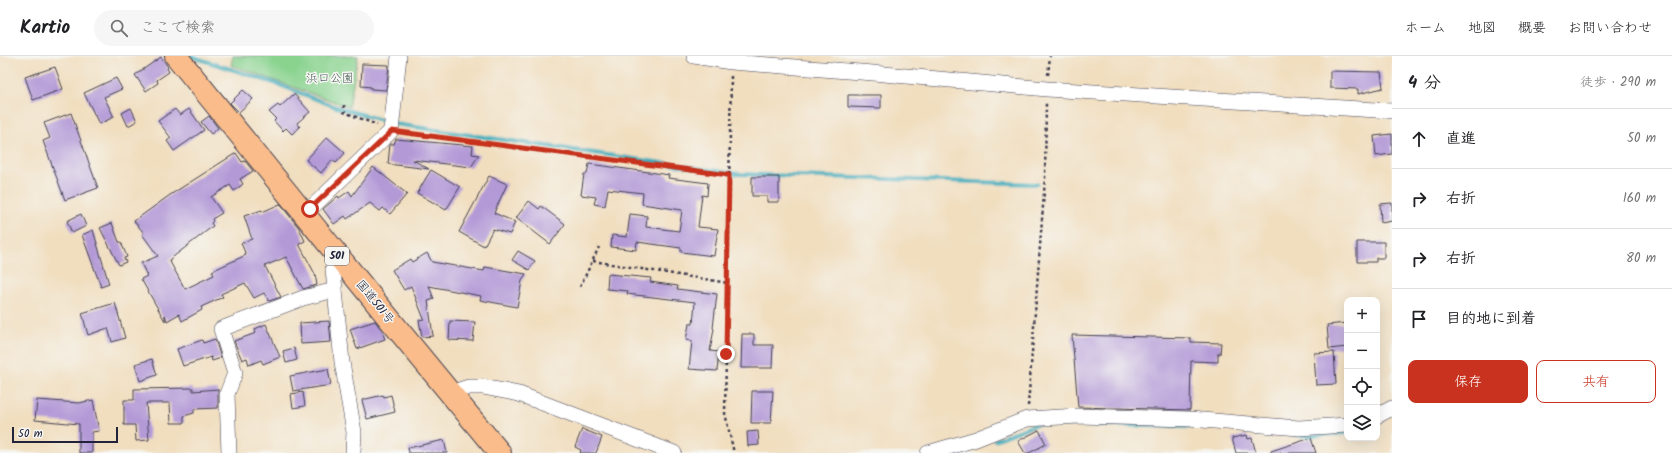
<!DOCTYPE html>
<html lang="ja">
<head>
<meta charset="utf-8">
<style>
  body { margin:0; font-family:Kalam,"Klee One",sans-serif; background:#f6f6f6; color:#202124 }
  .controls { position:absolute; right:12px; bottom:12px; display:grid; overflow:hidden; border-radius:8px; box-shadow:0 4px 16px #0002 }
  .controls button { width:36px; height:36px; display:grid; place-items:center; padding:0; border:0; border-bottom:1px solid #e0e0e0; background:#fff; color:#202124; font:20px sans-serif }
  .scale { position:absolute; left:12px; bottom:10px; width:106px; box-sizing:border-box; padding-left:4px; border:2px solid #22223b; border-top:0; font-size:11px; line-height:14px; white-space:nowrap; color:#22223b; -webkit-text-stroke:3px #f6f6f2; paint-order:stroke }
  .stop { position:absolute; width:12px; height:12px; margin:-9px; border:3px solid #c8321e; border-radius:50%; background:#fff }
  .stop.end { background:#c8321e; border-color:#fff; box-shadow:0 1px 4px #0008 }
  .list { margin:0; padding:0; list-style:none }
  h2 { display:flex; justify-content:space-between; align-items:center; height:52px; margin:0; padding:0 16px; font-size:17px }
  h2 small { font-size:13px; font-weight:400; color:#757577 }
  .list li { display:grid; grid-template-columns:26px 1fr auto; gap:12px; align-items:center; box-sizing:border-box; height:60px; padding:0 16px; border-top:1px solid #e0e0e0 }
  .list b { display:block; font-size:15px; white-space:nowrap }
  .list em { font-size:13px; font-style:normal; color:#757577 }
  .actions { display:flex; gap:8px; padding:12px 16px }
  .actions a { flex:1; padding:9px 0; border:1px solid #c8321e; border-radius:8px; text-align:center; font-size:14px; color:#c8321e }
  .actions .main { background:#c8321e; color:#fff }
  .icon { flex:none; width:22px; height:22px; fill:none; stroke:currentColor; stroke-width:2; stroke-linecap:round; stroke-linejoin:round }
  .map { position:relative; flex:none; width:1392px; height:397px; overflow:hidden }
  header { display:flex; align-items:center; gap:24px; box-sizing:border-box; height:56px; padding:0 20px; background:#fff; border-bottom:1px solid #e0e0e0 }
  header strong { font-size:19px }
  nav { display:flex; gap:22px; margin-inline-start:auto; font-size:14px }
  .search { width:280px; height:36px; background:#f6f6f6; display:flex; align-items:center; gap:10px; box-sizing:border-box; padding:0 14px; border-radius:22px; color:#757577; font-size:15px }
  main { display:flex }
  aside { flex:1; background:#fff }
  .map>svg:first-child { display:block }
  .green { fill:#89d38f; stroke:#567a65 }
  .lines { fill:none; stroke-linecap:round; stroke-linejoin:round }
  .stream { stroke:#3cabbb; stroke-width:4 }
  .building { fill:#b39ad7 }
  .minor-casing { stroke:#413e4f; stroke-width:16 }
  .highway-casing { stroke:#413e4f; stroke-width:24 }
  .path { stroke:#413e4f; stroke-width:2.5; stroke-dasharray:3 3; stroke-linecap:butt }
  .minor { stroke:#fff; stroke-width:15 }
  .highway { stroke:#f9bc8a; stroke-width:22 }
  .route { stroke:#c8321e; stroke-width:5 }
  .labels { text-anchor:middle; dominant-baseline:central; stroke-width:3; stroke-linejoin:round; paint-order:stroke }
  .shield { fill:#f6f6f2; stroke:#626272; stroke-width:1 }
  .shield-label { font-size:11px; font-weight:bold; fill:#22223b }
  .park-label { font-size:12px; fill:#415754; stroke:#f6f6f2 }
  .street-label { font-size:12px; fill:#22223b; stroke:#f6f6f2 }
</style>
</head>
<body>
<header>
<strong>Kartio</strong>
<div class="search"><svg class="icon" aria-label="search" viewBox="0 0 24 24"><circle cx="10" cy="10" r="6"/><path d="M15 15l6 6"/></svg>ここで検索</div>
<nav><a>ホーム</a><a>地図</a><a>概要</a><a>お問い合わせ</a></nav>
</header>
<main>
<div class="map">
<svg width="1392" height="397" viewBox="0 0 1392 397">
  <rect width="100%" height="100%" fill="#f6f6f2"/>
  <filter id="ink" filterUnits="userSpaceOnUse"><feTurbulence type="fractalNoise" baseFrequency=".025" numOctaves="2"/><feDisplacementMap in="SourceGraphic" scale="8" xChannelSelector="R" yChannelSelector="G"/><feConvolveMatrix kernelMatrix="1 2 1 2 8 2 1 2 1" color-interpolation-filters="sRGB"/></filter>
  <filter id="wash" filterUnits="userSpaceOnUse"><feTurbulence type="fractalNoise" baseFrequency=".012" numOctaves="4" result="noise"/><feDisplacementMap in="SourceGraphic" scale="16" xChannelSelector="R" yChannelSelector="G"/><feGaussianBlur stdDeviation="0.9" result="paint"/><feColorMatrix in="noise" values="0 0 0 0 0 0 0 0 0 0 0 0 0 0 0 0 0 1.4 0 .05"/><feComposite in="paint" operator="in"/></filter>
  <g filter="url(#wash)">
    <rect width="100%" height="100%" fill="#f1debf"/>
    <path class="green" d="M233 0H358L349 51 231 9Z"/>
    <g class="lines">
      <g class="stream">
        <path d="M190 0 274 27 336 51 388 66"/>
        <path d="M395 68 738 118 1037 128"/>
        <path d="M1056 368 1195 371"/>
        <path d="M1296 379 1306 380 1347 377"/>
        <path d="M995 384 1037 368"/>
        <path d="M958 397 975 391"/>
      </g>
    </g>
    <g id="blocks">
      <g class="building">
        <path d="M161 1 168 11 167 12 169 16 157 24 158 27 146 35 135 19Z"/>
        <path d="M362 8 389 9 386 34 371 33V31L361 30Z"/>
        <path d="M55 11 63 33 33 44 25 21Z"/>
        <path d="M1330 15 1381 16 1383 32 1358 38V33L1330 32Z"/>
        <path d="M116 22 122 33 104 41 114 61 99 68 84 37Z"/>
        <path d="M243 34 253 43 239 56 230 47Z"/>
        <path d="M294 38 310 56 297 67 300 71 292 78 286 72 283 75 274 65 276 63 269 56 278 49 280 51Z"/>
        <path d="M848 39H881V52L848 51Z"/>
        <path d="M131 52 137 65 128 70 122 57Z"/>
        <path d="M175 53 180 59 189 53 204 74 174 95 167 85 171 82 158 65Z"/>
        <path d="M71 57 98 132 65 144 43 85 50 82 44 67Z"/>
        <path d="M209 60 218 72 211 78 201 66Z"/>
        <path d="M1392 78V98L1376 100 1374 80Z"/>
        <path d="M327 81 345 97 336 107 332 104 321 117 306 104Z"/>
        <path d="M396 83 473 90 472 98 479 99 471 111 413 104 429 113 388 108 390 88H394Z"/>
        <path d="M236 97 242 106 245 105 253 115 240 123 243 128 234 135 230 129 211 141 222 157 212 163 213 165 211 167 213 170 169 204 185 233 214 219 212 215 246 199 241 187 252 183 244 160 262 154V156L280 148 299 172 305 185 299 188 315 218 317 229 303 233 286 201 265 210 281 241 269 245 264 237 254 242 245 227 221 238 223 241 201 251 202 254 182 265 179 258 167 265 165 259V265L141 223 147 220 141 207 158 200 142 178 144 177 134 165 170 139Z"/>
        <path d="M589 108 656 117 669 119 668 122 708 127 707 140 702 139 698 171 718 173 714 200 681 196V192L637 186 636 194 611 191 612 179 627 181 630 158 647 160 646 171 679 175 682 154 642 148 643 137 608 133 605 150 594 148 596 141 581 139 584 118H587Z"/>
        <path d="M373 111 407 138 390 158 383 152 380 155 370 147 347 163 345 160 334 168 323 153 338 140 339 142 349 135 352 140Z"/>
        <path d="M431 114 460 131 446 154 417 137Z"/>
        <path d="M489 120 507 128 494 157 515 166 510 178 493 173 484 190 459 176Z"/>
        <path d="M752 121H779V146H767V140H752Z"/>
        <path d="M529 145 539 153 541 150 565 168 550 188 516 162Z"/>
        <path d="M1392 147V165L1381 167 1380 148Z"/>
        <path d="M81 158 86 170 72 177 67 165Z"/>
        <path d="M112 167 119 186H121L127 201 124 202 126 206 119 209 100 172Z"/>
        <path d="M93 174 109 228 101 231 82 179Z"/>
        <path d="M1357 186H1384V202H1376V206H1357Z"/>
        <path d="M518 195 535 205 529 214 512 204Z"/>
        <path d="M427 197 432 206 484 215 485 211 526 218 522 225 517 251 480 244 481 240 429 230 434 243 428 245 433 280 422 281 419 264 424 263 411 230 404 234 392 214 410 203 412 206Z"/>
        <path d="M608 218 651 222 650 226 678 230 677 233 717 238 713 272 714 273 710 295 719 296 717 315 689 313 692 285 686 284 689 268H693L695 246 627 238 628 235 607 233Z"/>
        <path d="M115 247 125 282 112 286 108 272 88 279 82 257Z"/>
        <path d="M329 265 331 286 301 288 300 267Z"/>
        <path d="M375 265 381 273 385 283 357 293 350 273Z"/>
        <path d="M450 265 475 266 473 285 449 284Z"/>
        <path d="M1347 267V291L1329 293 1327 269Z"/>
        <path d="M266 268 280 301 263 308 261 304 249 309 247 302 242 304 234 285 256 277 255 273Z"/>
        <path d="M742 278H754V289H773L772 312H741Z"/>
        <path d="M1072 279 1191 282V286L1221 287 1220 298 1218 297V306L1191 305 1190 354 1078 351Z"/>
        <path d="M215 283 221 302 212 305 211 301 183 310 177 293 202 284 203 287Z"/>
        <path d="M294 292 297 304 286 307 283 295Z"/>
        <path d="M1334 296 1336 328 1316 329 1314 297Z"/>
        <path d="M152 303 157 319 140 325 135 308Z"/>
        <path d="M328 313 331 329 293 335 290 320Z"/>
        <path d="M193 332V335L218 333V352L194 353V357L184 360V367H171L170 347H146L149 384 136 385 135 369H124V344H134V333Z"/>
        <path d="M752 335H773L771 367H751Z"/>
        <path d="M303 336 305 350 293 352 291 338Z"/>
        <path d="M383 339 384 341 391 339 395 356 367 363 362 344Z"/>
        <path d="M37 344 79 347 93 344 99 375 92 376V397H79V368L35 364Z"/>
        <path d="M582 373 602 381 596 397H580L581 394 575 391Z"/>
        <path d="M1039 374 1046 388 1029 397H1025L1018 385Z"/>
        <path d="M758 375 759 389 748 390 747 376Z"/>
        <path d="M1247 379 1248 383 1252 382 1256 397H1236L1232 382Z"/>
        <path d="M1311 382 1316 397H1271V395Z"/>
        <path d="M444 384 447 397H409L408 392Z"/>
      </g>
    </g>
  </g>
  <g filter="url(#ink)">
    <use href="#blocks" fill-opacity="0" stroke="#413e4f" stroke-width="1"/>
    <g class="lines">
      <g class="minor-casing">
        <g id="minor">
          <path d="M694 0 731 6 873 17 1047 33 1392 55"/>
          <path d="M305 158 391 75 399 0"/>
          <path d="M335 234 342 306 354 376 353 397"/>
          <path d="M450 337 469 331H483L519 338 674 397"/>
          <path d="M1377 360 1392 352"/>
          <path d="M229 397 227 338 235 317 221 273 303 242 335 234 333 213 337 199"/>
          <path d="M928 397 976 383 1027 363 1078 360 1190 363 1299 372 1347 369"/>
        </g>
      </g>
      <g class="highway-casing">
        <path id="highway" d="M176 0C284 132 390 266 500 397"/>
      </g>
      <g class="path">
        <path d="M1048 19 1050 0"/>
        <path d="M731 20 725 357 734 397"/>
        <path d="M344 49V56L377 69"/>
        <path d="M405 77 729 119"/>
        <path d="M593 205 728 227"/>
        <path d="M580 231 599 191"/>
        <path d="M1028 350 1045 123 1046 46"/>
      </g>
      <use href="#minor" class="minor"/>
      <use href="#highway" class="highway"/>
    </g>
  </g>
  <g class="lines" filter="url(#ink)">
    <path class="route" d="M310 153 392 75 729 119 726 298"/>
  </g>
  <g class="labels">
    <rect class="shield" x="325" y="191" width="24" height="18" rx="3"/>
    <g class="shield-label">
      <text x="337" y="200">501</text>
    </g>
    <g class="park-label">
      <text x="330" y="22">浜口公園</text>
    </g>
    <g class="street-label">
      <text transform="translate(375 246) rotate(51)">国道501号</text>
    </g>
  </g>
</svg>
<div class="controls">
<button>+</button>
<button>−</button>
<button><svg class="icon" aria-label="locate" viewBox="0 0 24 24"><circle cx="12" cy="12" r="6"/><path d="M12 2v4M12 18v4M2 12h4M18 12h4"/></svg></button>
<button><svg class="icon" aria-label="layers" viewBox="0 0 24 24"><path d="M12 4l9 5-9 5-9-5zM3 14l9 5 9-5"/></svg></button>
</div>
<div class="scale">50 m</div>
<div class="stop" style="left:310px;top:153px"></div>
<div class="stop end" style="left:726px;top:298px"></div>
</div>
<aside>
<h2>4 分<small>徒歩 · 290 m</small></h2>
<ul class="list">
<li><svg class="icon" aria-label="ahead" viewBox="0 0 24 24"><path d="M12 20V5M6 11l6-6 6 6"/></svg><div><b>直進</b></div><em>50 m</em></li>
<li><svg class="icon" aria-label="right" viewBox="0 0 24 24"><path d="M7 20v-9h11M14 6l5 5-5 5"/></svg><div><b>右折</b></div><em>160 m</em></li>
<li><svg class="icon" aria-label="right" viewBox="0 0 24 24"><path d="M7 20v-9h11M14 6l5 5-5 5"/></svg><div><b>右折</b></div><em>80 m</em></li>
<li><svg class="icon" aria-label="arrive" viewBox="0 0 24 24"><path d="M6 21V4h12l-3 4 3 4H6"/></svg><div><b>目的地に到着</b></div></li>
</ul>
<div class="actions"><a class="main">保存</a><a>共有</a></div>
</aside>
</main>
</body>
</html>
